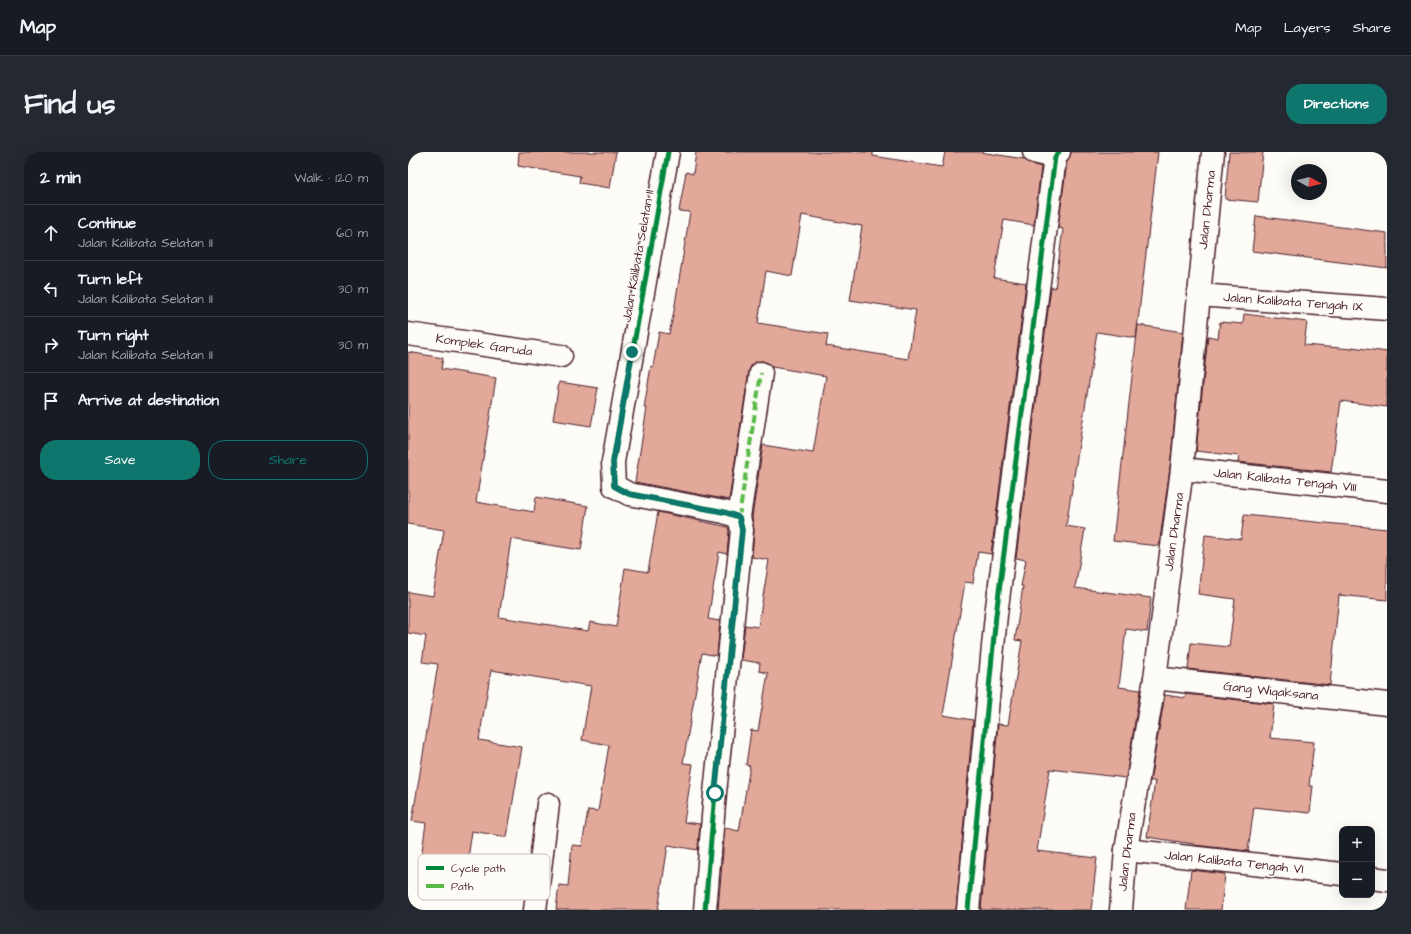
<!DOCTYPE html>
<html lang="en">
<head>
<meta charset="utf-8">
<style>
  body { margin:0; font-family:"Architects Daughter",sans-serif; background:#242831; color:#f1f3f6 }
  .controls { position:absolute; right:12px; bottom:12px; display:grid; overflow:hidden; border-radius:8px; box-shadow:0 4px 16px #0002 }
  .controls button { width:36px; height:36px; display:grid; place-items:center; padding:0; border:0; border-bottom:1px solid #363941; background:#171b24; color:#f1f3f6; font:20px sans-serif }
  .compass { position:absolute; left:883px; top:12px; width:36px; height:36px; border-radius:50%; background:#171b24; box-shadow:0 4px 16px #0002; rotate:98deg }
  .stop { position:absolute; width:12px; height:12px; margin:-9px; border:3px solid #0f766e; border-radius:50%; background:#fff }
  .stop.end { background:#0f766e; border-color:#fff; box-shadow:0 1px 4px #0008 }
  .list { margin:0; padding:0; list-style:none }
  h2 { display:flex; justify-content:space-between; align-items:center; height:52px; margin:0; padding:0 16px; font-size:17px }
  h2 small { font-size:13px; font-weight:400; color:#9ea1a6 }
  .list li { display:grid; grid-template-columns:26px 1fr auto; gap:12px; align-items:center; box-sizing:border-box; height:56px; padding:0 16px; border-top:1px solid #363941 }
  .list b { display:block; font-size:15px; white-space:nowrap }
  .list p { margin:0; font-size:13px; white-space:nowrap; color:#9ea1a6 }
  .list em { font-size:13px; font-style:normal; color:#9ea1a6 }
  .actions { display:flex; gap:8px; padding:12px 16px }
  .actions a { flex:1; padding:9px 0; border:1px solid #0f766e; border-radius:16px; text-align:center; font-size:14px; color:#0f766e }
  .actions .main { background:#0f766e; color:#fff }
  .icon { flex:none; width:22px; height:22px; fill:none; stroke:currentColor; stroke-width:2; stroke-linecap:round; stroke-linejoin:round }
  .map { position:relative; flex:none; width:979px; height:758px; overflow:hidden; border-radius:16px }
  header { display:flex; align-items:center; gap:24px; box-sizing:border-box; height:56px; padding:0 20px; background:#171b24; border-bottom:1px solid #363941 }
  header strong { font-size:19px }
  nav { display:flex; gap:22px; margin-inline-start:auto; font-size:14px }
  .intro { display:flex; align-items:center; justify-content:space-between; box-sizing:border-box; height:96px; padding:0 24px }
  h1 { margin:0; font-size:28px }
  .button { padding:10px 18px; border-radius:16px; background:#0f766e; color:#fff; font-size:14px; font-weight:700 }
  main { display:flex; gap:24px; padding:0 24px }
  aside { flex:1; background:#171b24; border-radius:16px; box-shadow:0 4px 16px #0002 }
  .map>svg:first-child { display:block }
  .building { fill:#e2a99b; stroke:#4a1f2b; fill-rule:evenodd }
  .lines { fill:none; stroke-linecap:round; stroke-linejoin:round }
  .minor-casing { stroke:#4a1f2b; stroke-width:25 }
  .minor { stroke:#fdfcf7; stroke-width:22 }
  .quiet { stroke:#58b947; stroke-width:4; stroke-dasharray:8 4; stroke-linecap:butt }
  .cycleway-casing { stroke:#fdfcf7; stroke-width:8 }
  .cycleway { stroke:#00873e; stroke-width:5 }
  .route { stroke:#0f766e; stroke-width:5 }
  .labels { text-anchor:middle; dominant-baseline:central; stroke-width:3; stroke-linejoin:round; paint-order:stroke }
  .street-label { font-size:13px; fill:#4a1f2b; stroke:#fdfcf7 }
  .key { fill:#fdfcf7; stroke:#c7baba; stroke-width:1 }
  .key-label { font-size:11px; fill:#4a1f2b }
</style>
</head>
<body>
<header>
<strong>Map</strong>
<nav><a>Map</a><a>Layers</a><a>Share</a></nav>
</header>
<div class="intro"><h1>Find us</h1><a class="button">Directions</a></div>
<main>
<aside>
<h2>2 min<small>Walk · 120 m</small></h2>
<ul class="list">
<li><svg class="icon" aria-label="ahead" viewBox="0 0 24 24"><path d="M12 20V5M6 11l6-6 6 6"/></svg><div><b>Continue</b><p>Jalan Kalibata Selatan II</p></div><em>60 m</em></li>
<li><svg class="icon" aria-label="left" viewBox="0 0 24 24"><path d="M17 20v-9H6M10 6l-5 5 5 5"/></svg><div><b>Turn left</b><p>Jalan Kalibata Selatan II</p></div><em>30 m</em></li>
<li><svg class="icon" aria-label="right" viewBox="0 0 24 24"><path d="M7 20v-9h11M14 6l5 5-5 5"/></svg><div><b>Turn right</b><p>Jalan Kalibata Selatan II</p></div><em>30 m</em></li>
<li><svg class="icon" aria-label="arrive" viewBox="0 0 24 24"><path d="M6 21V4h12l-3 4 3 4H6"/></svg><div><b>Arrive at destination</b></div></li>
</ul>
<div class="actions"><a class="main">Save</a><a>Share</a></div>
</aside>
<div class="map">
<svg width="979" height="758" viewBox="0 0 979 758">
  <rect width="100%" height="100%" fill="#fdfcf7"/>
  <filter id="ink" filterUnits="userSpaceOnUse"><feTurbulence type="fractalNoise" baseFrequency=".025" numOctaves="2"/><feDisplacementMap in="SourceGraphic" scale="8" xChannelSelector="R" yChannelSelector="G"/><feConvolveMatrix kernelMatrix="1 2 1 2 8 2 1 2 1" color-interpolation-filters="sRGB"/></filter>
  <g filter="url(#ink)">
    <g class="building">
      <path d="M111 0H208L202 36 171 31 172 24 110 14Z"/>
      <path d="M288 0H465V4L534 15 537 0H572L616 7 623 12 633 15 626 73 596 68 586 126 618 131 583 402 570 400 565 431 557 430 535 563 565 568 548 758H310L317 676 331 679 342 614 338 613 343 578 350 579 360 521 351 519 352 511 333 508 337 473 350 475 361 408 344 405 346 379 344 365 355 293 405 301 418 224 364 215 360 211 354 209 348 210 343 214 341 219 321 348 227 330 239 256H236L243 214 245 215 251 180 261 182 266 159 282 60 271 59 278 20 285 22ZM394 63 454 74 442 148 508 158 500 207 418 194 420 182 350 171 358 119 384 124Z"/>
      <path d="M663 0H750L728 186 689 180 658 374 677 377 667 436 743 446 739 480 718 477 711 535 732 538 718 626 642 617 629 699 689 706 683 758H573L590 572 600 573 614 489 607 488 615 434H613L618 408 608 406 643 135 647 136 655 77 650 76 659 10Z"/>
      <path d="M821 0H855L850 50 817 47Z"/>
      <path d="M848 64 979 81V116L844 99Z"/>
      <path d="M836 162 899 170 896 193 944 197V195L979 200V255L933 249 923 320 830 310 831 304 788 299 800 184 810 186 812 170 835 172Z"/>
      <path d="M730 173 775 180 762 316 751 394 705 389Z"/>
      <path d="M0 200 35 206 33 217 88 226 68 350 126 360 128 345 180 354 173 398 103 387 91 465 180 479 182 470 208 475 217 416 240 420 250 360 320 375 321 379 319 402 311 400 300 467 312 469 309 504 294 501 275 611 285 612 276 670 292 672 290 698 260 693 250 758H148L151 733 160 734 164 693 174 694 180 658 190 659 201 593 174 588 183 534 83 518 71 588 114 595 99 685 64 679 56 735 10 728 18 671 4 669 30 512 14 510 18 484 0 481V440L25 444 36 378 0 372Z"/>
      <path d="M151 230 190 236 183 274 145 268Z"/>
      <path d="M836 363 979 377V448L931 443 922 533 780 517 783 491 821 495 827 447 790 442 797 383 833 387Z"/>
      <path d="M778 542 866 552 862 586 906 590 901 634H905L902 661 846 655 840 699 786 693V692L739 685 747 629H742L757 543 777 546Z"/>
      <path d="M783 718 817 722 813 758H778Z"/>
    </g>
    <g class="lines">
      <g class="minor-casing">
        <g id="minor">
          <path d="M260 0 205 310 206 334 221 342 316 360 331 365 334 378 307 641 297 758"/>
          <path d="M626 0 647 5"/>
          <path d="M790 143 979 157"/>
          <path d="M0 182 153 204"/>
          <path d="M774 317 979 339"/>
          <path d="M331 365 353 221"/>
          <path d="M747 526 979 552"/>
          <path d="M718 698 934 722"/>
          <path d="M964 726 979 728"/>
          <path d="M127 758 140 652"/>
          <path d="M560 758 588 463 647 5 651 0"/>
          <path d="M713 758 718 698 747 526 774 317 805 0"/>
        </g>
      </g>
      <use href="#minor" class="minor"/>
      <path class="quiet" d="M331 365 353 221"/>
      <g class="cycleway-casing">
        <g id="cycleway">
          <path d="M260 0 205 310 206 334 221 342 316 360 331 365 334 378 307 641 297 758"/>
          <path d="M560 758 588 463 647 5 651 0"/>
        </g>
      </g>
      <use href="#cycleway" class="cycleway"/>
    </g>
  </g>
  <g class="lines" filter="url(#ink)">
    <path class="route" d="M224 200 205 310 206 334 221 342 316 360 331 365 334 378 307 641"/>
  </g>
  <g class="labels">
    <g class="street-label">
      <text transform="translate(799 58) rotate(-84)">Jalan Dharma</text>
      <text transform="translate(230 104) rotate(-80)">Jalan Kalibata Selatan II</text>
      <text transform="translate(885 150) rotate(4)">Jalan Kalibata Tengah IX</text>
      <text transform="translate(76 193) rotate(8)">Komplek Garuda</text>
      <text transform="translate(877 328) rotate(6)">Jalan Kalibata Tengah VIII</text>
      <text transform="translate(766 380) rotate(-82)">Jalan Dharma</text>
      <text transform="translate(863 539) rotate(6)">Gang Wiqaksana</text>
      <text transform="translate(719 700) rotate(-83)">Jalan Dharma</text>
      <text transform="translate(826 710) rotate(6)">Jalan Kalibata Tengah VI</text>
    </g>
  </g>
  <rect x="10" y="702" width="132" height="46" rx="6" class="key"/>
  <rect x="18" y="714" width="18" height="4" fill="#00873e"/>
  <rect x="18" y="732" width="18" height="4" fill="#58b947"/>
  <g class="key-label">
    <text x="43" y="720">Cycle path</text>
    <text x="43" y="738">Path</text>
  </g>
</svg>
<div class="controls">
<button>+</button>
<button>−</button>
</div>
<svg class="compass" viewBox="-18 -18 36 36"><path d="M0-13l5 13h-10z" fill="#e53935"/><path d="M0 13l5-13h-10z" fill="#9ea1a6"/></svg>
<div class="stop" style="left:307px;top:641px"></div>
<div class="stop end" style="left:224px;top:200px"></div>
</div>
</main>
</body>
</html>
